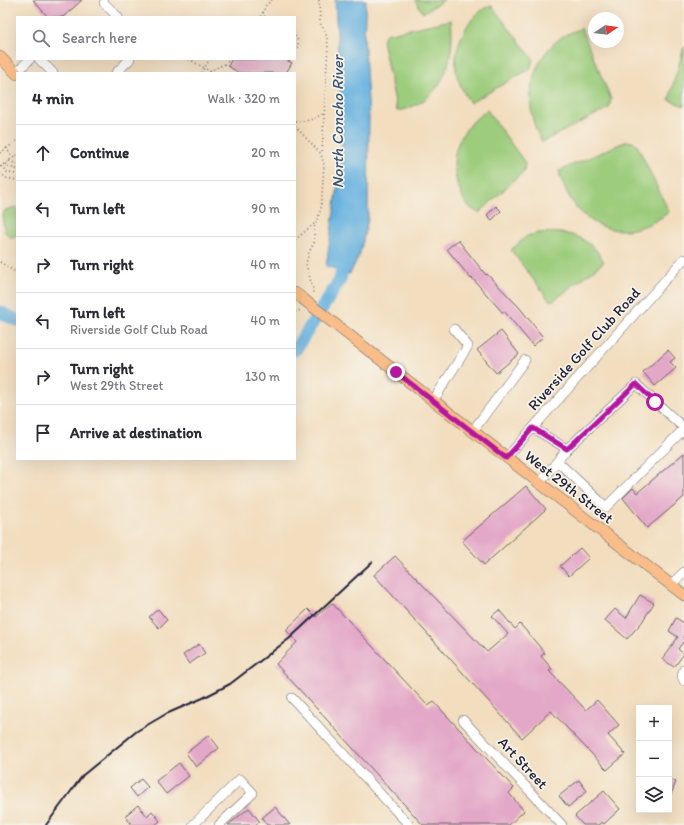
<!DOCTYPE html>
<html lang="en">
<head>
<meta charset="utf-8">
<style>
  body { margin:0; font-family:Itim,sans-serif; background:#f7f7f7; color:#2b2b33 }
  .controls { position:absolute; right:12px; bottom:12px; display:grid; overflow:hidden; border-radius:0px; box-shadow:0 4px 16px #0002 }
  .controls button { width:36px; height:36px; display:grid; place-items:center; padding:0; border:0; border-bottom:1px solid #e1e1e2; background:#fff; color:#2b2b33; font:20px sans-serif }
  .compass { position:absolute; left:588px; top:12px; width:36px; height:36px; border-radius:50%; background:#fff; box-shadow:0 4px 16px #0002; rotate:77deg }
  .stop { position:absolute; width:12px; height:12px; margin:-9px; border:3px solid #b5179e; border-radius:50%; background:#fff }
  .stop.end { background:#b5179e; border-color:#fff; box-shadow:0 1px 4px #0008 }
  .list { margin:0; padding:0; list-style:none }
  h2 { display:flex; justify-content:space-between; align-items:center; height:52px; margin:0; padding:0 16px; font-size:17px }
  h2 small { font-size:13px; font-weight:400; color:#7c7c81 }
  .list li { display:grid; grid-template-columns:26px 1fr auto; gap:12px; align-items:center; box-sizing:border-box; height:56px; padding:0 16px; border-top:1px solid #e1e1e2 }
  .list b { display:block; font-size:15px; white-space:nowrap }
  .list p { margin:0; font-size:13px; white-space:nowrap; color:#7c7c81 }
  .list em { font-size:13px; font-style:normal; color:#7c7c81 }
  .icon { flex:none; width:22px; height:22px; fill:none; stroke:currentColor; stroke-width:2; stroke-linecap:round; stroke-linejoin:round }
  .map { position:relative; flex:none; width:684px; height:825px; overflow:hidden }
  .search { position:absolute; background:#fff; box-shadow:0 4px 16px #0002; left:16px; top:16px; width:280px; height:44px; display:flex; align-items:center; gap:10px; box-sizing:border-box; padding:0 14px; border-radius:0px; color:#7c7c81; font-size:15px }
  .panel { position:absolute; background:#fff; box-shadow:0 4px 16px #0002; left:16px; top:72px; width:280px; height:388px; border-radius:0px }
  .map>svg:first-child { display:block }
  .green { fill:#9ccc7c; stroke:#5f775c }
  .water { fill:#66b1df; stroke:#446a8d }
  .lines { fill:none; stroke-linecap:round; stroke-linejoin:round }
  .river { stroke:#66b1df; stroke-width:13 }
  .building { fill:#e3a7c7 }
  .minor-casing { stroke:#6b6369; stroke-width:10 }
  .major-casing { stroke:#6b6369; stroke-width:12 }
  .path { stroke:#6b6369; stroke-width:1.5; stroke-dasharray:1 3; stroke-linecap:butt }
  .minor { stroke:#fff; stroke-width:9 }
  .major { stroke:#f8bd89; stroke-width:11 }
  .rail { stroke:#22223b; stroke-width:2 }
  .major-bridge-casing { stroke:#6b6369; stroke-width:12; stroke-linecap:butt }
  .major-bridge { stroke:#f8bd89; stroke-width:11 }
  .route { stroke:#b5179e; stroke-width:5 }
  .labels { text-anchor:middle; dominant-baseline:central; stroke-width:3.5; stroke-linejoin:round; paint-order:stroke }
  .street-label { font-size:15px; fill:#22223b; stroke:#f7f3e8 }
  .water-label { font-size:16px; font-style:italic; fill:#3a5474; stroke:#f7f3e8 }
</style>
</head>
<body>
<div class="map">
<svg width="684" height="825" viewBox="0 0 684 825">
  <rect width="100%" height="100%" fill="#f7f3e8"/>
  <filter id="ink" filterUnits="userSpaceOnUse"><feTurbulence type="fractalNoise" baseFrequency=".025" numOctaves="2"/><feDisplacementMap in="SourceGraphic" scale="8" xChannelSelector="R" yChannelSelector="G"/><feConvolveMatrix kernelMatrix="1 2 1 2 8 2 1 2 1" color-interpolation-filters="sRGB"/></filter>
  <filter id="wash" filterUnits="userSpaceOnUse"><feTurbulence type="fractalNoise" baseFrequency=".012" numOctaves="4" result="noise"/><feDisplacementMap in="SourceGraphic" scale="16" xChannelSelector="R" yChannelSelector="G"/><feGaussianBlur stdDeviation="0.9" result="paint"/><feColorMatrix in="noise" values="0 0 0 0 0 0 0 0 0 0 0 0 0 0 0 0 0 1.4 0 .05"/><feComposite in="paint" operator="in"/></filter>
  <g filter="url(#wash)">
    <rect width="100%" height="100%" fill="#f2ddbe"/>
    <g class="green">
      <path d="M415 0H444L423 13Z"/>
      <path d="M491 5 533 59 530 69 470 103C464 93 457 81 456 69 453 45 469 14 491 5Z"/>
      <path d="M451 20C456 61 442 103 397 111L382 40 386 34Z"/>
      <path d="M581 28 611 99 609 108 542 142C522 108 528 61 562 37 568 33 575 31 581 28Z"/>
      <path d="M684 47V106L669 100Z"/>
      <path d="M487 110 525 163 524 171 479 213C468 208 464 202 460 191 446 157 458 130 487 110Z"/>
      <path d="M627 141 636 143 669 212C621 249 573 226 559 171Z"/>
      <path d="M17 207V236L10 237 5 232 2 215 5 210Z"/>
      <path d="M539 233C567 231 589 235 604 262L553 301 549 300 511 250 527 236Z"/>
    </g>
    <path class="water" d="M335 0H366L364 36 369 117 368 219 360 253 350 274 326 266 342 158 341 105Z"/>
    <g class="lines">
      <g class="river">
        <path d="M0 312 17 320"/>
        <path d="M295 350 340 280 345 255"/>
      </g>
    </g>
    <g id="blocks">
      <g class="building">
        <path d="M33 0H82L63 17H48Z"/>
        <path d="M232 59H284L292 63 286 73H239L228 66Z"/>
        <path d="M496 206 501 211 492 220 487 215Z"/>
        <path d="M458 240 486 275 487 274 519 307 543 337 533 346 504 311 503 313 472 278 471 279 447 249Z"/>
        <path d="M501 331 519 354 496 373 477 350Z"/>
        <path d="M668 350 675 358 670 362 676 368 655 386 643 372Z"/>
        <path d="M684 453V497L647 528 623 498 633 488 637 493Z"/>
        <path d="M526 486 546 509 484 565 462 541Z"/>
        <path d="M580 548 589 558 569 576 560 566Z"/>
        <path d="M395 556 487 652 508 634 492 616 499 610 515 629 520 624 545 653 541 656 552 669 549 671 586 710 597 700 619 725 608 735 625 754 607 770 551 711 522 738 374 575Z"/>
        <path d="M640 595 654 603 642 622 627 639 605 620 615 609 626 618Z"/>
        <path d="M332 603 428 706 434 702 514 788 509 793 524 811 509 825H423L276 664 297 642 286 630 308 609 316 617Z"/>
        <path d="M158 609 167 620 159 628 149 617Z"/>
        <path d="M676 618 684 623V641L678 649 684 654 674 667 662 659 678 637 669 631Z"/>
        <path d="M199 644 205 653 189 664 183 655Z"/>
        <path d="M209 735 219 748 196 767 186 753Z"/>
        <path d="M179 763 189 776 166 794 156 781Z"/>
        <path d="M141 779 148 787 137 797 130 788Z"/>
        <path d="M669 779 676 782 669 799Z"/>
        <path d="M579 780 587 791 568 807 559 796Z"/>
        <path d="M604 791 620 809 604 824 602 822 598 825H583L575 816Z"/>
        <path d="M138 805 147 816 152 811 160 821 155 825H132L125 816Z"/>
        <path d="M275 807 290 825H267L262 818Z"/>
        <path d="M249 808 260 822 256 825H228Z"/>
      </g>
    </g>
  </g>
  <g filter="url(#ink)">
    <use href="#blocks" fill-opacity="0" stroke="#6b6369" stroke-width="1"/>
    <g class="lines">
      <g class="minor-casing">
        <g id="minor">
          <path d="M104 3 118 17"/>
          <path d="M39 59 53 73"/>
          <path d="M16 73 30 59"/>
          <path d="M116 73 130 59"/>
          <path d="M433 401 468 346 454 329"/>
          <path d="M533 428 567 449"/>
          <path d="M472 432 525 360"/>
          <path d="M506 458 684 259"/>
          <path d="M558 462 606 507 684 429"/>
          <path d="M539 484 567 449 636 384 684 428"/>
          <path d="M671 585 684 572"/>
          <path d="M684 669 682 676 684 681"/>
          <path d="M292 698 409 825"/>
          <path d="M463 720 562 825"/>
          <path d="M193 825 240 779 253 793 219 825"/>
        </g>
      </g>
      <g class="major-casing">
        <g id="major">
          <path d="M0 57 17 74"/>
          <path d="M295 293 303 299"/>
          <path d="M359 343 684 595"/>
        </g>
      </g>
      <g class="path">
        <path d="M319 0 320 23 326 33 328 45 322 154"/>
        <path d="M263 12 265 17"/>
        <path d="M261 17 266 5 272 0"/>
        <path d="M295 36 298 41V47L295 50"/>
        <path d="M189 59 213 73"/>
        <path d="M210 72C216 66 225 66 229 60"/>
        <path d="M201 73 210 59"/>
        <path d="M295 122 310 120 323 114"/>
        <path d="M295 126 321 154 324 165 321 209 314 228V243L309 252 306 264 313 289V295"/>
        <path d="M6 148 13 158"/>
        <path d="M0 153 17 141"/>
        <path d="M9 161 17 164"/>
        <path d="M5 164 9 167 17 169"/>
        <path d="M1 166 8 173 17 174"/>
        <path d="M0 167 17 155"/>
        <path d="M0 173 6 178 17 180"/>
        <path d="M295 240 315 223"/>
        <path d="M0 262 17 273"/>
        <path d="M295 312 301 310"/>
      </g>
      <use href="#minor" class="minor"/>
      <use href="#major" class="major"/>
      <path class="rail" d="M46 825 83 775 137 731 166 714 203 698 230 684 290 638 372 562"/>
      <g class="major-bridge-casing">
        <path id="major-bridge" d="M303 299 359 343"/>
      </g>
      <use href="#major-bridge" class="major-bridge"/>
    </g>
  </g>
  <g class="lines" filter="url(#ink)">
    <path class="route" d="M396 372 506 458 533 428 567 449 636 384 655 402"/>
  </g>
  <g class="labels">
    <g class="street-label">
      <text transform="translate(584 349) rotate(-48)">Riverside Golf Club Road</text>
      <text transform="translate(569 487) rotate(38)">West 29th Street</text>
      <text transform="translate(523 763) rotate(47)">Art Street</text>
    </g>
    <g class="water-label">
      <text transform="translate(337 122) rotate(-90)">North Concho River</text>
    </g>
  </g>
</svg>
<div class="controls">
<button>+</button>
<button>−</button>
<button><svg class="icon" aria-label="layers" viewBox="0 0 24 24"><path d="M12 4l9 5-9 5-9-5zM3 14l9 5 9-5"/></svg></button>
</div>
<svg class="compass" viewBox="-18 -18 36 36"><path d="M0-13l5 13h-10z" fill="#e53935"/><path d="M0 13l5-13h-10z" fill="#7c7c81"/></svg>
<div class="stop" style="left:655px;top:402px"></div>
<div class="stop end" style="left:396px;top:372px"></div>
<div class="search"><svg class="icon" aria-label="search" viewBox="0 0 24 24"><circle cx="10" cy="10" r="6"/><path d="M15 15l6 6"/></svg>Search here</div>
<section class="panel">
<h2>4 min<small>Walk · 320 m</small></h2>
<ul class="list">
<li><svg class="icon" aria-label="ahead" viewBox="0 0 24 24"><path d="M12 20V5M6 11l6-6 6 6"/></svg><div><b>Continue</b></div><em>20 m</em></li>
<li><svg class="icon" aria-label="left" viewBox="0 0 24 24"><path d="M17 20v-9H6M10 6l-5 5 5 5"/></svg><div><b>Turn left</b></div><em>90 m</em></li>
<li><svg class="icon" aria-label="right" viewBox="0 0 24 24"><path d="M7 20v-9h11M14 6l5 5-5 5"/></svg><div><b>Turn right</b></div><em>40 m</em></li>
<li><svg class="icon" aria-label="left" viewBox="0 0 24 24"><path d="M17 20v-9H6M10 6l-5 5 5 5"/></svg><div><b>Turn left</b><p>Riverside Golf Club Road</p></div><em>40 m</em></li>
<li><svg class="icon" aria-label="right" viewBox="0 0 24 24"><path d="M7 20v-9h11M14 6l5 5-5 5"/></svg><div><b>Turn right</b><p>West 29th Street</p></div><em>130 m</em></li>
<li><svg class="icon" aria-label="arrive" viewBox="0 0 24 24"><path d="M6 21V4h12l-3 4 3 4H6"/></svg><div><b>Arrive at destination</b></div></li>
</ul>
</section>
</div>
</body>
</html>
